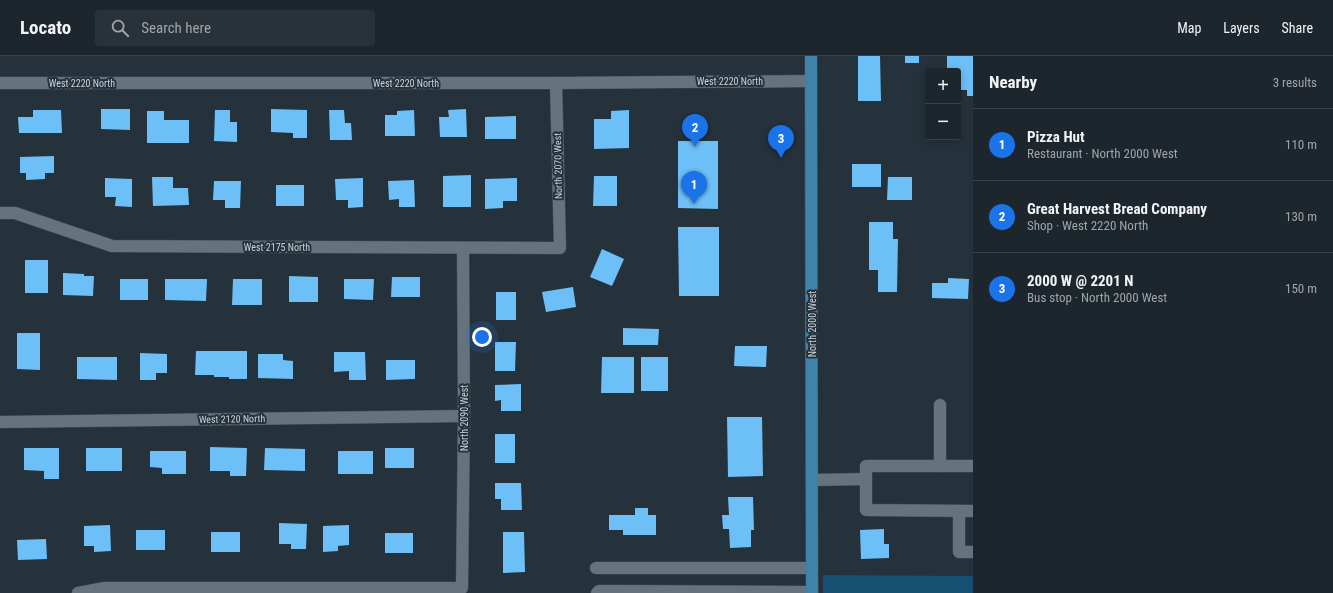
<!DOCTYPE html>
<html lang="en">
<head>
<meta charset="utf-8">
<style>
  body { margin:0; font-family:"Roboto Condensed",sans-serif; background:#293238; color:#f1f3f6 }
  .controls { position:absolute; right:12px; top:12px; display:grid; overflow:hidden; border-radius:4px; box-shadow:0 2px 10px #0003 }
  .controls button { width:36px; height:36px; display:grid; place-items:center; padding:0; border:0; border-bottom:1px solid #3a4348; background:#1c262c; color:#f1f3f6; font:20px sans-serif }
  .you { position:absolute; left:482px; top:281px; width:14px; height:14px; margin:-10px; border:3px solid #fff; border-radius:50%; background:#1a73e8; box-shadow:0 0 0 6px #1a73e833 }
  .badge { display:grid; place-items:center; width:26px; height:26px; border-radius:50%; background:#1a73e8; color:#fff; font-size:13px; font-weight:700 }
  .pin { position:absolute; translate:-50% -33px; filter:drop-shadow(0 1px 2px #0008) }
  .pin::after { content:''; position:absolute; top:21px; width:14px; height:12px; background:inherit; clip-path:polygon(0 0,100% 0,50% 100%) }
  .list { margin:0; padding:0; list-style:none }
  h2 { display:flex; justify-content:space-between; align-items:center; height:52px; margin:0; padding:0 16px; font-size:17px }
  h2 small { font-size:13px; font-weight:400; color:#a0a5a9 }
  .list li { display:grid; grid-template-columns:26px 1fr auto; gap:12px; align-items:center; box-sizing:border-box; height:72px; padding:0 16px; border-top:1px solid #3a4348 }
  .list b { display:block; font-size:15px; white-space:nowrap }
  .list p { margin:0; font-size:13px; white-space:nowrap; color:#a0a5a9 }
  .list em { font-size:13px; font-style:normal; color:#a0a5a9 }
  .icon { flex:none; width:22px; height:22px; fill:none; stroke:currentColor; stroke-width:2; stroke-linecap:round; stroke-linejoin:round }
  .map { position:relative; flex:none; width:973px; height:537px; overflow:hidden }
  header { display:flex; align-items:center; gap:24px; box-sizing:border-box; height:56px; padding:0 20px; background:#1c262c; border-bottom:1px solid #3a4348 }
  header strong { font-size:19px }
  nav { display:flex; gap:22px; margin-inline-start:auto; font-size:14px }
  .search { width:280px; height:36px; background:#293238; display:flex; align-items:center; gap:10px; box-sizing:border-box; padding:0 14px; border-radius:4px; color:#a0a5a9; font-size:15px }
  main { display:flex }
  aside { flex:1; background:#1c262c }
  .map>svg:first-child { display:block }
  .green { fill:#154f71 }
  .building { fill:#6dbff7 }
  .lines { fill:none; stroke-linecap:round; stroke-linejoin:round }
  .minor-casing { stroke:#434e55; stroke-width:13 }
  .major-casing { stroke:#434e55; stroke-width:13 }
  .minor { stroke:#65737e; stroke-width:12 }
  .major { stroke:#3f82aa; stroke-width:12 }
  .labels { text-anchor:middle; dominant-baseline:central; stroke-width:4; stroke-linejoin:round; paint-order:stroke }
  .street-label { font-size:10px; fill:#cbd3d9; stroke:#26323b }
</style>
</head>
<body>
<header>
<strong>Locato</strong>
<div class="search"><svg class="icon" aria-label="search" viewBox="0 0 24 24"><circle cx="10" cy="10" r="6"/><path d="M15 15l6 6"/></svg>Search here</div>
<nav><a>Map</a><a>Layers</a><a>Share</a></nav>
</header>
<main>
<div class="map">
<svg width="973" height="537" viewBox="0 0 973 537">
  <rect width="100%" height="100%" fill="#26323b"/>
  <path class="green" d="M823 519 973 520V537H823Z"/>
  <g class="building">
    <path d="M858 0H880L881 45H858Z"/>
    <rect x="905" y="0" width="14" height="7"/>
    <path d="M947 0H973V40H967V34H958V15H947Z"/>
    <path d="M101 53H130V74L101 73Z"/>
    <path d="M271 53 307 54V82H293V77L271 76Z"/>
    <path d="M466 53 467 81H440L439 61H449L448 54Z"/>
    <path d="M33 54H61L62 77H19L18 61H33Z"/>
    <path d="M215 54H230V66H237V86L214 85Z"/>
    <path d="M329 54H344L345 67H351L352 84H330Z"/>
    <path d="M414 54 415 80H385V59H397V55Z"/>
    <path d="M629 54V92L594 93V63H611V55Z"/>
    <path d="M147 55H164V64H189V87H147Z"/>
    <path d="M516 60V83H485V61Z"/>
    <path d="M678 85H718V153L678 152Z"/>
    <path d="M54 100V117H45V123L26 124V117H20V101Z"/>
    <rect x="852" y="108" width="29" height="23"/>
    <path d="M471 119V151H443V120Z"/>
    <path d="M594 120H617V150H593Z"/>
    <path d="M152 121H173V132H188L189 149 153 150Z"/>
    <path d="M888 121H912V144H887Z"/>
    <path d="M105 122 132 123V151L115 150 116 141H105Z"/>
    <path d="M363 122V151L348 152V144H336L335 123Z"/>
    <path d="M517 122V145H503V152L485 153V123Z"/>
    <path d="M414 124 415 151H399V143L389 144 388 125Z"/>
    <path d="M214 125H241L240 152H225V144H213Z"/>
    <rect x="276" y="129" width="28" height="21"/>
    <path d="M869 166H893V183H898L897 236H878V214H869Z"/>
    <path d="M678 171H719V240H679Z"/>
    <path d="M602 193 624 203 612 230 590 221Z"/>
    <rect x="25" y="204" width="23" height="33"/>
    <path d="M63 217 84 218V220H94L93 240 63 239Z"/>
    <path d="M289 220 318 221V246H289Z"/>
    <path d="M392 221H420V241H391Z"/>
    <path d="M948 222 969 223 968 243 932 242V227H948Z"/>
    <rect x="120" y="223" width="28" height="21"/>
    <path d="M165 223H207L206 245 165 244Z"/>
    <path d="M233 223H262V249H232Z"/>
    <path d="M344 223H374L373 244 344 243Z"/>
    <path d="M573 231 576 251 546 256 542 236Z"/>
    <rect x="496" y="236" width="20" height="28"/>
    <path d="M623 272 659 273 658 289H623Z"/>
    <path d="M17 277H40V314L17 313Z"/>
    <path d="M495 286H516L515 315H495Z"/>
    <path d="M735 290H767L766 311 734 310Z"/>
    <path d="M196 295H247V323H229V321H214V319H195Z"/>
    <path d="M334 296H365L366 324H349V315L334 316Z"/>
    <path d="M140 297 167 298V317H156V324H140Z"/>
    <path d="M258 298H283V304L293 305V323L258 322Z"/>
    <path d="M77 301H117V324L77 323Z"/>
    <path d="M602 301H634V337H601Z"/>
    <rect x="641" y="301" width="27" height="34"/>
    <path d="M386 304H415V323L386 324Z"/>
    <path d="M521 328V355H501V344L495 345V329Z"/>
    <path d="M727 361H762L763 420 728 421Z"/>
    <rect x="495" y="378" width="20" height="29"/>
    <path d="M210 391 247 392 246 420H230V415H210Z"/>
    <path d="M24 392H59V423H44V415L24 414Z"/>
    <rect x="86" y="392" width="36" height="23"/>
    <path d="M265 392 305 393V415L264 414Z"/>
    <rect x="385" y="392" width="29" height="20"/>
    <path d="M150 395H186V418H162V412L150 411Z"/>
    <rect x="338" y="395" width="35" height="23"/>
    <path d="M495 427H521L522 454H501V443H495Z"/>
    <path d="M728 441H753L754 474H751V491L730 492 729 473H723L722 459H729Z"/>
    <path d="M635 452H648V459H656V479H623V474H609V459H635Z"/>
    <path d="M279 467 307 468 306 493H291V488H279Z"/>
    <path d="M110 469 111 495 94 496V490H84V470Z"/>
    <path d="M349 469V489L338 490V495L323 496V470Z"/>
    <path d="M884 473V488H889V502L861 503 860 474Z"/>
    <rect x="136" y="474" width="29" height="20"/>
    <rect x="211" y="476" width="29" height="20"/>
    <path d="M503 476H524L525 516 503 517Z"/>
    <rect x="385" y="477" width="28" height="20"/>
    <path d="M46 483 47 503 18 504 17 484Z"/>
  </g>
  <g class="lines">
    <g class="minor-casing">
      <g id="minor">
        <path d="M0 27H556L811 25"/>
        <path d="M0 157H15L112 190 560 192 556 27"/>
        <path d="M940 349V410"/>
        <path d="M0 366 464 360"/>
        <path d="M866 423V454L973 455"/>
        <path d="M812 424 866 423V410H973"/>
        <path d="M959 455V496H973"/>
        <path d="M596 512H812"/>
        <path d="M78 537 105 532H462L464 360 463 192"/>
        <path d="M597 537 599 535H617L812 536"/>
      </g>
    </g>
    <g class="major-casing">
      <path id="major" d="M811 0 812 537"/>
    </g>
    <use href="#minor" class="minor"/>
    <use href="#major" class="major"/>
  </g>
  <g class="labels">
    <g class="street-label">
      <text x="730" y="25">West 2220 North</text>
      <text x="82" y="27">West 2220 North</text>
      <text x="406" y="27">West 2220 North</text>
      <text transform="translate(558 110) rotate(-91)">North 2070 West</text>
      <text x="277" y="191">West 2175 North</text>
      <text transform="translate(812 268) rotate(-90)">North 2000 West</text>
      <text transform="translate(464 362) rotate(-90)">North 2090 West</text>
      <text transform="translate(232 363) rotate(-1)">West 2120 North</text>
    </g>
  </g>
</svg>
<div class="controls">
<button>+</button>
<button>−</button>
</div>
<div class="you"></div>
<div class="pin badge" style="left:694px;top:148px">1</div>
<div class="pin badge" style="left:695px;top:91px">2</div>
<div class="pin badge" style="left:781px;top:102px">3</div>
</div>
<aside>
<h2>Nearby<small>3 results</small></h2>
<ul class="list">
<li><span class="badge">1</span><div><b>Pizza Hut</b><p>Restaurant · North 2000 West</p></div><em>110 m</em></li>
<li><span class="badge">2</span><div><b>Great Harvest Bread Company</b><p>Shop · West 2220 North</p></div><em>130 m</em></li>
<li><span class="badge">3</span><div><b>2000 W @ 2201 N</b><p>Bus stop · North 2000 West</p></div><em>150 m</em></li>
</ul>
</aside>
</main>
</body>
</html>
